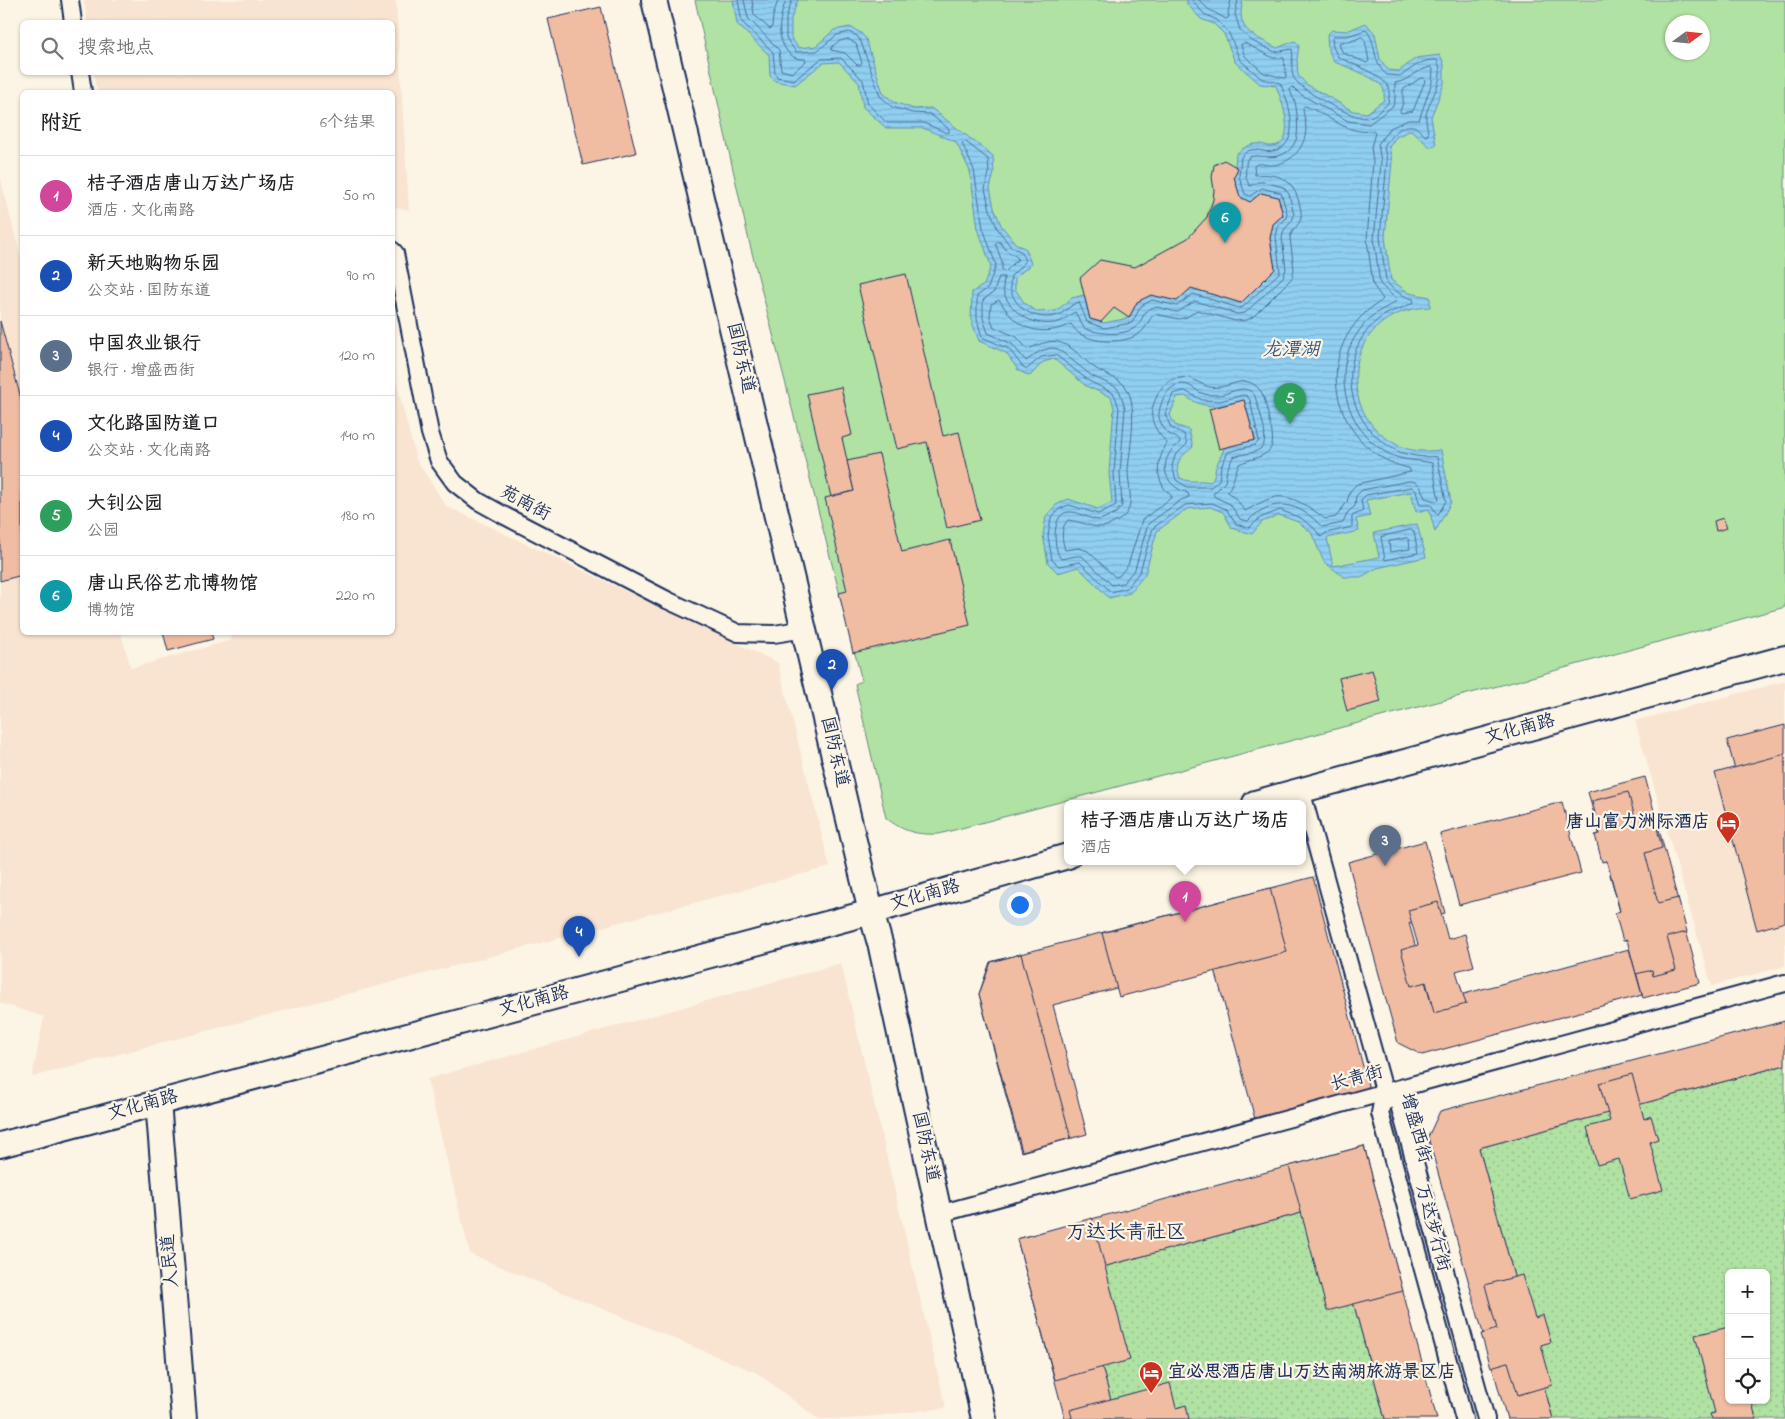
<!DOCTYPE html>
<html lang="zh">
<head>
<meta charset="utf-8">
<style>
  body { margin:0; font-family:"Indie Flower","LXGW WenKai TC",sans-serif; background:#f2f2f2; color:#202124 }
  .controls { position:absolute; right:15px; bottom:15px; display:grid; overflow:hidden; border-radius:8px; box-shadow:0 1px 4px #0004 }
  .controls button { width:45px; height:45px; display:grid; place-items:center; padding:0; border:0; border-bottom:1px solid #e0e0e0; background:#fff; color:#202124; font:25px sans-serif }
  .compass { position:absolute; left:1665px; top:15px; width:45px; height:45px; border-radius:50%; background:#fff; box-shadow:0 1px 4px #0004; rotate:75deg }
  .you { position:absolute; left:1019px; top:904px; width:18px; height:18px; margin:-12px; border:4px solid #fff; border-radius:50%; background:#1a73e8; box-shadow:0 0 0 8px #1a73e833 }
  .badge { display:grid; place-items:center; width:32px; height:32px; border-radius:50%; background:#db2777; color:#fff; font-size:16px; font-weight:700 }
  .pin { position:absolute; translate:-50% -41px; filter:drop-shadow(0 1px 2px #0008) }
  .pin::after { content:''; position:absolute; top:26px; width:18px; height:15px; background:inherit; clip-path:polygon(0 0,100% 0,50% 100%) }
  .popup { position:absolute; left:1064px; top:800px; width:242px; height:65px; box-sizing:border-box; display:grid; place-content:center; border-radius:8px; background:#fff; filter:drop-shadow(0 1px 4px #0005); font-size:16px; white-space:nowrap; color:#757577 }
  .popup b { font-size:19px; color:#202124 }
  .popup::after { content:''; position:absolute; left:50%; top:100%; margin-left:-10px; border:10px solid transparent; border-top-color:#fff }
  .list { margin:0; padding:0; list-style:none }
  h2 { display:flex; justify-content:space-between; align-items:center; height:65px; margin:0; padding:0 20px; font-size:21px }
  h2 small { font-size:16px; font-weight:400; color:#757577 }
  .list li { display:grid; grid-template-columns:32px 1fr auto; gap:15px; align-items:center; box-sizing:border-box; height:80px; padding:0 20px; border-top:1px solid #e0e0e0 }
  .list b { display:block; font-size:19px; white-space:nowrap }
  .list p { margin:0; font-size:16px; white-space:nowrap; color:#757577 }
  .list em { font-size:16px; font-style:normal; color:#757577 }
  .icon { flex:none; width:28px; height:28px; fill:none; stroke:currentColor; stroke-width:2; stroke-linecap:round; stroke-linejoin:round }
  .map { position:relative; flex:none; width:1785px; height:1419px; overflow:hidden }
  .search { position:absolute; background:#fff; box-shadow:0 1px 4px #0004; left:20px; top:20px; width:375px; height:55px; display:flex; align-items:center; gap:12px; box-sizing:border-box; padding:0 18px; border-radius:8px; color:#757577; font-size:19px }
  .panel { position:absolute; background:#fff; box-shadow:0 1px 4px #0004; left:20px; top:90px; width:375px; height:545px; border-radius:8px }
  .map>svg:first-child { display:block }
  .built { fill:#f8e4d1 }
  .park { fill:#b0e2a3; stroke:#668880; fill-rule:evenodd }
  .garden { fill:url(#garden-dots); stroke:#668880; fill-rule:evenodd }
  .water { fill:url(#water-rules); stroke:#618fb6; fill-rule:evenodd }
  .lines { fill:none; stroke-linecap:round; stroke-linejoin:round }
  .shore { stroke:#4a6f99; stroke-width:1 }
  .building { fill:#f0bda2; stroke:#1b2f5e }
  .street-casing { stroke:#1b2f5e; stroke-width:20 }
  .secondary-casing { stroke:#1b2f5e; stroke-width:28 }
  .street { stroke:#fcf5e5; stroke-width:16 }
  .secondary { stroke:#fcf5e5; stroke-width:24 }
  .labels { text-anchor:middle; dominant-baseline:central; stroke-width:4.5; stroke-linejoin:round; paint-order:stroke }
  .street-label { font-size:18px; fill:#1b2f5e; stroke:#fcf5e5 }
  .poi-label { font-size:18px; font-weight:bold; fill:#1b2f5e; stroke:#fcf5e5; text-anchor:end }
  .water-label { font-size:19px; font-style:italic; fill:#385783; stroke:#fcf5e5 }
  .quarter-label { font-size:20px; fill:#1b2f5e; stroke:#fcf5e5 }
</style>
</head>
<body>
<div class="map">
<svg width="1785" height="1419" viewBox="0 0 1785 1419">
  <defs>
    <pattern id="garden-dots" width="8" height="8" patternUnits="userSpaceOnUse" patternTransform="scale(1.25)"><rect width="8" height="8" fill="#b0e2a3"/><path d="M2 2h.1M6 6h.1" fill="none" stroke="#97c28f" stroke-width="1.8" stroke-linecap="round"/></pattern>
    <pattern id="water-rules" width="6" height="5" patternUnits="userSpaceOnUse" patternTransform="scale(1.25)"><rect width="6" height="5" fill="#90cff1"/><path d="M0 2.5h6" fill="none" stroke="#7cb2d1"/></pattern>
  </defs>
  <rect width="100%" height="100%" fill="#fcf5e5"/>
  <filter id="ink" filterUnits="userSpaceOnUse"><feTurbulence type="fractalNoise" baseFrequency=".02" numOctaves="2"/><feDisplacementMap in="SourceGraphic" scale="10" xChannelSelector="R" yChannelSelector="G"/><feConvolveMatrix kernelMatrix="1 2 1 2 8 2 1 2 1" color-interpolation-filters="sRGB"/></filter>
  <g filter="url(#ink)">
    <g class="built">
      <path d="M84 0H396L409 210 393 207 392 92H99L95 84 94 73 392 72V22H87Z"/>
      <path d="M0 176 22 262V632L121 633 131 668 232 640 230 633 392 632 393 369 416 459 446 506 778 663 830 867 32 1077 44 1017 0 1003Z"/>
      <path d="M1785 681V966L1712 986 1635 721Z"/>
      <path d="M841 963 946 1408 849 1419H818L757 1373 470 1254 427 1079Z"/>
    </g>
    <path class="park" d="M695 0H1785V607L1528 678 939 834C917 835 904 832 886 818L855 684 862 681 749 241ZM1672 22H1702V52H1672Z"/>
    <g class="garden">
      <path d="M1785 1065V1419H1553L1479 1148ZM1729 1273H1766V1400H1729Z"/>
      <path d="M1327 1206 1385 1419H1116L1077 1274Z"/>
    </g>
    <path class="water" d="M733 0H798L791 19V38L799 48 816 46 834 30 850 27 861 33 866 39 883 93 894 102 914 109 931 108 993 156 994 173 990 188 994 208 1001 225 1015 243 1026 249 1031 264 1015 278V289L1025 304 1038 312 1056 311 1072 298 1084 295 1090 319 1104 323 1129 318 1137 302 1151 295 1177 301 1191 288 1241 303 1275 269 1270 238 1273 224 1283 215 1278 197 1261 193 1250 202 1240 197 1234 177 1236 154C1243 148 1250 143 1260 144 1264 144 1268 147 1272 146 1298 145 1282 100 1276 86L1260 84 1235 62 1224 34 1214 24 1201 19 1187 4V0H1243C1235 31 1253 35 1277 48L1295 41 1299 45 1297 60 1298 75 1306 84 1353 111 1367 113 1384 100C1384 95 1385 89 1381 85 1373 77 1346 66 1334 62L1328 49 1327 35 1332 30 1347 31 1366 23 1375 34 1380 59 1388 70 1399 71 1416 58 1440 55 1444 64V84L1431 117 1436 145 1430 147 1411 130 1396 137 1389 147 1392 161 1385 237 1391 280 1409 293 1430 297V307C1413 308 1397 312 1383 322 1341 354 1349 421 1396 444 1410 452 1425 452 1441 450L1451 502 1435 532 1429 509 1416 512 1411 492 1366 500 1370 516 1356 519 1359 531 1327 538 1333 566 1379 557 1374 533 1417 524 1426 557 1377 568 1361 577H1344L1324 562 1311 532 1298 522 1279 515 1262 522 1252 534 1232 528 1223 512 1210 507 1187 509 1157 531 1145 574 1130 593 1109 598 1078 567 1058 573 1048 563 1043 535 1046 516 1056 505 1068 499 1098 509 1112 502 1109 473 1114 408 1111 397 1086 386 1054 359 1043 362 1030 376 1019 371 1006 353 979 341 971 320 972 292 984 285 991 266 978 229 970 171 956 142 923 128H886L863 107 859 83 839 62 823 63 795 85 775 81 770 76 769 55 737 24ZM1185 396C1206 411 1221 406 1244 400L1255 439 1224 448C1222 455 1218 461 1216 467 1214 474 1215 477 1210 482 1199 479 1192 484 1180 478 1174 461 1180 458 1193 447L1189 430 1175 425 1170 415 1177 397Z"/>
    <g class="lines">
      <g class="shore">
        <path d="M738 0 742 22 773 52 775 73 777 77 794 80 821 59 841 58 863 80 868 104 887 123H924L947 133 949 132V129L930 114 912 113 892 107 880 96 861 42 857 36 849 32 837 35 817 51 796 52 786 38V18L792 0"/>
        <path d="M744 0 748 18 779 50 781 70 792 73 806 61 805 59C796 59 792 57 787 51 775 35 780 17 786 0"/>
        <path d="M752 0 754 15 770 29 772 27 773 16 778 0"/>
        <path d="M1192 0 1204 14 1217 20 1228 31 1240 60 1262 79 1280 83C1289 101 1303 146 1273 151 1260 154 1253 143 1241 157L1239 176 1245 194 1250 196 1262 188 1281 193 1287 213 1286 218 1278 227 1276 237 1280 272 1243 307 1239 308 1193 294 1177 306 1152 300 1141 306 1132 323 1104 328 1087 322 1079 302C1070 304 1065 314 1055 316 1031 322 1005 301 1011 276L1025 262 1022 252 1011 247 997 228 990 210 985 189 989 173 988 159 966 142 962 143 974 170 983 228 996 265 988 288 977 296V319L982 337 1009 349 1022 366 1027 369 1041 357 1056 355 1089 381 1113 393 1115 396 1119 408 1114 473 1116 505 1098 514 1069 505 1059 509 1051 518 1048 536 1052 560 1059 566 1080 562 1111 592 1127 588 1140 571 1153 528 1185 505 1212 503 1226 509 1236 524 1249 528 1260 518 1280 510 1301 518 1314 528 1321 537 1326 533 1352 527V516L1363 511 1361 500 1366 495 1412 487 1416 491 1420 505H1431L1437 514 1439 513 1446 501 1437 457C1433 456 1430 457 1425 457 1414 456 1401 454 1392 448 1344 421 1335 353 1380 318 1391 310 1405 308 1414 302L1413 299C1404 297 1390 289 1386 280L1380 237 1387 161 1384 147C1388 138 1401 124 1412 126 1417 126 1422 133 1425 136L1428 135C1428 128 1425 121 1426 115 1430 97 1447 78 1437 60 1421 59 1413 68 1401 76L1387 75C1371 63 1378 43 1366 30L1347 36H1334L1332 38 1333 47 1338 57C1350 63 1383 75 1388 87 1390 92 1389 98 1388 103 1383 108 1373 118 1366 118 1351 118 1298 90 1293 76 1290 67 1294 57 1292 49L1275 52 1252 41 1240 30 1235 14 1238 0"/>
        <path d="M1199 0 1208 9 1226 19 1229 17 1228 12 1231 0"/>
        <path d="M1362 37 1365 40 1369 61 1367 63 1343 53 1339 45 1340 42H1349Z"/>
        <path d="M848 39 856 44 862 63 860 65H857L845 53 831 50C833 43 841 40 848 39Z"/>
        <path d="M1245 43 1273 58H1284L1286 77 1284 78 1264 73 1245 56 1241 45Z"/>
        <path d="M1431 67 1433 69 1432 82 1419 120H1408L1390 128 1378 144 1381 162 1374 239 1380 284 1397 300C1392 305 1384 308 1378 312 1371 316 1364 324 1359 331 1329 371 1346 433 1391 455 1404 461 1418 460 1432 463L1439 500 1436 501 1425 498C1421 489 1421 481 1409 481L1362 490 1356 496 1355 506 1348 512 1343 523 1322 527C1300 503 1273 495 1248 521L1240 519 1230 504 1215 497 1213 494 1225 482 1227 470 1233 457C1242 454 1253 454 1260 449 1272 442 1258 408 1255 396 1245 381 1230 395 1217 395 1212 395 1206 395 1201 393 1197 391 1193 387 1188 385 1171 380 1161 398 1159 413 1158 419 1163 429 1168 433 1172 437 1177 436 1180 442 1177 446 1172 449 1169 454 1159 472 1170 488 1188 493L1189 497 1181 500 1148 524 1135 569 1123 583 1112 585 1082 556H1076L1061 559C1053 550 1051 512 1069 512 1079 511 1089 520 1100 520L1116 513 1122 506 1120 473 1125 408 1120 392 1116 387 1092 376 1058 349 1051 348 1040 351 1026 361 1012 344 988 333 983 318V300L994 292 999 277H1004C1004 282 1002 288 1004 293 1012 315 1036 328 1059 322 1065 320 1070 314 1075 312L1084 328C1096 334 1126 337 1137 326 1143 320 1143 311 1151 308 1160 305 1170 312 1178 312L1195 301 1237 314 1245 313 1283 277 1286 269 1282 238 1284 230 1292 221 1294 215 1289 194 1283 187 1264 182H1258L1250 186C1246 180 1245 175 1246 168 1246 165 1246 162 1247 160 1252 148 1283 170 1296 140 1299 132 1297 110 1295 102 1293 97 1290 93 1290 88L1293 87 1300 94 1348 121 1369 124 1393 106 1395 100V83C1409 81 1417 69 1431 67Z"/>
        <path d="M1421 78H1424L1425 81 1413 111 1401 113 1400 111 1403 103V90Z"/>
        <path d="M1305 106C1328 114 1346 135 1373 131L1375 133 1371 147 1373 162 1367 239 1373 285 1383 299C1380 303 1375 305 1371 308 1359 317 1349 330 1343 344 1321 395 1355 458 1409 468L1411 472 1357 484 1350 491 1347 502 1336 517 1325 519C1313 509 1289 492 1272 498 1262 501 1253 507 1245 511L1236 499 1227 492C1234 483 1234 474 1239 464 1263 454 1279 457 1270 424 1267 413 1266 393 1256 386 1244 376 1232 386 1219 387 1208 389 1203 384 1194 380 1190 377 1185 377 1180 378 1163 380 1158 392 1153 406 1148 420 1158 434 1167 443 1159 458 1154 471 1164 488 1166 491 1170 493 1172 497L1142 520 1128 565 1119 576 1115 577 1088 551 1079 548 1065 550C1062 540 1060 528 1068 520 1092 523 1098 535 1122 518 1136 508 1128 486 1128 471 1129 450 1141 398 1122 383 1113 376 1101 373 1092 366 1080 356 1065 338 1048 342 1040 343 1033 348 1027 349L1017 337 994 327 990 317 991 304 999 300C1003 305 1006 311 1011 316 1027 334 1051 334 1071 324 1074 328 1077 333 1082 335 1097 343 1126 344 1140 333 1147 328 1148 319 1155 314L1179 319 1187 317 1197 310 1235 321 1247 320 1254 316 1292 278 1294 269 1290 238C1291 230 1299 226 1301 218 1302 212 1300 207 1299 202 1292 178 1279 173 1255 175L1254 166C1260 161 1265 166 1272 165 1291 164 1306 147 1306 128 1306 121 1303 115 1303 108Z"/>
        <path d="M997 242H1000L1007 251 1017 257 1018 259 1005 272 1002 270V262L996 245Z"/>
        <path d="M1185 391 1202 400 1220 401 1243 395 1247 396 1250 400 1259 441 1255 445 1228 452 1221 467 1219 480 1211 487H1187L1176 480 1172 466 1175 456 1187 444 1184 434 1171 428 1165 414 1173 394Z"/>
        <path d="M1411 530 1414 532 1418 553 1385 560 1381 537Z"/>
        <path d="M1407 538 1409 540 1410 549 1390 552 1389 542Z"/>
      </g>
    </g>
    <g class="building">
      <path d="M601 7 636 153 583 165 548 19Z"/>
      <path d="M1224 160 1238 168 1234 177 1240 197 1250 202 1261 193 1278 197 1283 215 1273 224 1270 238 1275 269 1241 303 1191 288 1177 301 1151 295 1137 302 1129 318 1114 308 1101 322 1090 319 1080 278 1100 260 1135 267 1188 238 1207 217 1213 200 1214 190 1212 177 1214 165Z"/>
      <path d="M906 274 943 436 959 432 980 520 947 528 927 442 897 449 858 285Z"/>
      <path d="M0 321 22 402V575L0 581Z"/>
      <path d="M841 387 852 435 842 438 854 491 831 497 807 394Z"/>
      <path d="M1244 400 1255 440 1219 449 1209 409Z"/>
      <path d="M879 454 902 552 950 540 970 625 853 653 839 593 847 591 825 498 854 491 847 461Z"/>
      <path d="M1723 518 1727 528 1716 531 1714 521Z"/>
      <path d="M163 632H211L213 639 168 651Z"/>
      <path d="M1372 670 1381 702 1347 711 1339 678Z"/>
      <path d="M1785 725V768L1738 781 1727 740Z"/>
      <path d="M1785 754V922L1757 930 1715 773Z"/>
      <path d="M1645 777 1700 983 1643 998 1588 792Z"/>
      <path d="M1628 792 1637 825 1655 820 1662 848 1645 853 1658 903 1678 898 1687 932 1667 937 1676 970 1653 976 1652 970 1636 974 1627 940 1623 941 1615 913 1620 911 1607 861 1602 862 1595 835 1600 834 1592 801Z"/>
      <path d="M1562 802 1581 873 1459 905 1440 834Z"/>
      <path d="M1425 841 1445 913 1409 923 1431 1003 1629 949 1642 995 1422 1055 1398 1043 1348 862Z"/>
      <path d="M1313 877 1369 1089 1255 1119 1213 962 1053 1005 1087 1134 1021 1152 979 994 990 962Z"/>
      <path d="M1270 888 1287 952 1119 997 1102 933Z"/>
      <path d="M1438 902 1448 939 1465 934 1474 966 1456 971 1466 1004 1434 1013 1426 982 1411 986 1401 950 1418 945 1408 910Z"/>
      <path d="M1021 954 1071 1138 1022 1151 979 994 991 962Z"/>
      <path d="M1785 1021V1065L1479 1148 1553 1419H1507L1428 1137 1440 1111Z"/>
      <path d="M1632 1074 1644 1119 1651 1116 1658 1139 1650 1142 1663 1190 1630 1199 1619 1159 1597 1165 1587 1127 1610 1121 1599 1083Z"/>
      <path d="M1364 1146 1437 1419H1385L1327 1206 1077 1274 1116 1419H1065L1017 1239Z"/>
      <path d="M1364 1146 1403 1291 1327 1311 1289 1166Z"/>
      <path d="M1092 1218 1130 1360 1055 1380 1017 1239Z"/>
      <path d="M1522 1275 1535 1318 1543 1315 1551 1342 1541 1345 1552 1385 1518 1395 1508 1362 1491 1367 1481 1334 1497 1329 1485 1285Z"/>
      <path d="M1729 1327V1400H1756L1752 1402 1756 1419H1712L1710 1414 1715 1413 1695 1335Z"/>
      <path d="M1170 1383 1176 1408 1186 1405 1189 1419H1068L1072 1418 1070 1410Z"/>
    </g>
    <g class="lines">
      <g class="street-casing">
        <g id="street">
          <path d="M70 0 73 22"/>
          <path d="M80 72 83 92"/>
          <path d="M392 250 395 253 430 433 439 461 455 483 478 501 505 516 667 600 738 633 774 634 805 629"/>
          <path d="M1301 790 1387 1101"/>
          <path d="M939 1214 1785 983"/>
          <path d="M1464 1419 1380 1113 1384 1092 1398 1101 1486 1419"/>
        </g>
      </g>
      <g class="secondary-casing">
        <g id="secondary">
          <path d="M654 0 871 912 881 947 984 1419"/>
          <path d="M1255 803 1785 658"/>
          <path d="M158 1102 184 1419"/>
          <path d="M0 1145 871 912 1068 856"/>
        </g>
      </g>
      <use href="#street" class="street"/>
      <use href="#secondary" class="secondary"/>
    </g>
  </g>
  <defs>
    <g id="hotel-pin" transform="scale(1.25)"><path d="M0 17L-7.5 6A9.5 9.5 0 1 1 7.5 6Z" fill="#c8321e" stroke="#fcf5e5"/><path d="M-6-4.5h1.5V1H6V5H4.5V3h-9V5H-6ZM-4 0a1.8 1.8 0 1 1 3.6 0ZM.5 0V-2.5h3Q6-2.5 6 0Z" fill="#fff"/></g>
  </defs>
  <g fill-rule="evenodd">
    <use href="#hotel-pin" x="1728" y="823"/>
    <use href="#hotel-pin" x="1151" y="1373"/>
  </g>
  <g class="labels">
    <g class="street-label">
      <text transform="translate(740 358) rotate(77)">国防东道</text>
      <text transform="translate(525 504) rotate(28)">苑南街</text>
      <text transform="translate(1520 730) rotate(-15)">文化南路</text>
      <text transform="translate(834 752) rotate(77)">国防东道</text>
      <text transform="translate(925 896) rotate(-16)">文化南路</text>
      <text transform="translate(534 1002) rotate(-15)">文化南路</text>
      <text transform="translate(1357 1079) rotate(-15)">长青街</text>
      <text transform="translate(143 1106) rotate(-15)">文化南路</text>
      <text transform="translate(1415 1128) rotate(74)">增盛西街</text>
      <text transform="translate(925 1147) rotate(78)">国防东道</text>
      <text transform="translate(1432 1228) rotate(75)">万达步行街</text>
      <text transform="translate(171 1261) rotate(-95)">人民道</text>
    </g>
    <g class="poi-label">
      <text x="1710" y="823">唐山富力洲际酒店</text>
      <text x="1168" y="1373" text-anchor="start">宜必思酒店唐山万达南湖旅游景区店</text>
    </g>
    <g class="water-label">
      <text x="1291" y="350">龙潭湖</text>
    </g>
    <g class="quarter-label">
      <text x="1126" y="1233">万达长青社区</text>
    </g>
  </g>
</svg>
<div class="controls">
<button>+</button>
<button>−</button>
<button><svg class="icon" aria-label="locate" viewBox="0 0 24 24"><circle cx="12" cy="12" r="6"/><path d="M12 2v4M12 18v4M2 12h4M18 12h4"/></svg></button>
</div>
<svg class="compass" viewBox="-18 -18 36 36"><path d="M0-13l5 13h-10z" fill="#e53935"/><path d="M0 13l5-13h-10z" fill="#757577"/></svg>
<div class="you"></div>
<div class="pin badge" style="left:1185px;top:922px;background:#d1479c">1</div>
<div class="popup"><b>桔子酒店唐山万达广场店</b>酒店</div>
<div class="pin badge" style="left:832px;top:690px;background:#1a4fb4">2</div>
<div class="pin badge" style="left:1385px;top:866px;background:#5c6f8a">3</div>
<div class="pin badge" style="left:579px;top:957px;background:#1a4fb4">4</div>
<div class="pin badge" style="left:1290px;top:424px;background:#2e9e5b">5</div>
<div class="pin badge" style="left:1225px;top:243px;background:#0f9aa8">6</div>
<div class="search"><svg class="icon" aria-label="search" viewBox="0 0 24 24"><circle cx="10" cy="10" r="6"/><path d="M15 15l6 6"/></svg>搜索地点</div>
<section class="panel">
<h2>附近<small>6个结果</small></h2>
<ul class="list">
<li><span class="badge" style="background:#d1479c">1</span><div><b>桔子酒店唐山万达广场店</b><p>酒店 · 文化南路</p></div><em>50 m</em></li>
<li><span class="badge" style="background:#1a4fb4">2</span><div><b>新天地购物乐园</b><p>公交站 · 国防东道</p></div><em>90 m</em></li>
<li><span class="badge" style="background:#5c6f8a">3</span><div><b>中国农业银行</b><p>银行 · 增盛西街</p></div><em>120 m</em></li>
<li><span class="badge" style="background:#1a4fb4">4</span><div><b>文化路国防道口</b><p>公交站 · 文化南路</p></div><em>140 m</em></li>
<li><span class="badge" style="background:#2e9e5b">5</span><div><b>大钊公园</b><p>公园</p></div><em>180 m</em></li>
<li><span class="badge" style="background:#0f9aa8">6</span><div><b>唐山民俗艺术博物馆</b><p>博物馆</p></div><em>220 m</em></li>
</ul>
</section>
</div>
</body>
</html>
